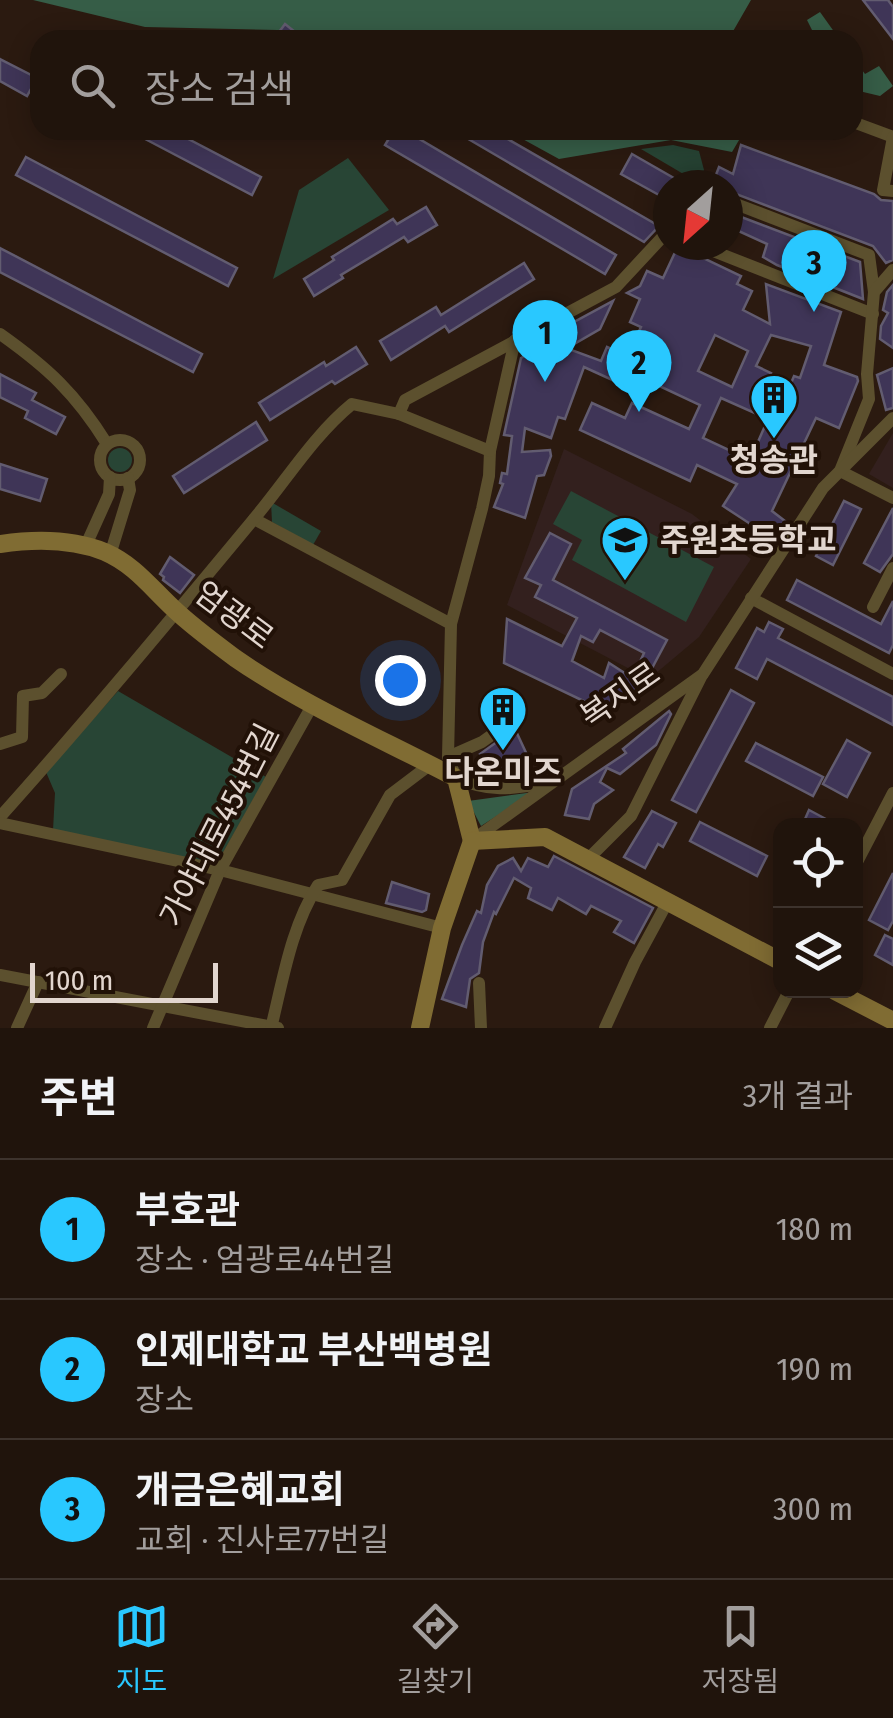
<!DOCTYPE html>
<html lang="ko">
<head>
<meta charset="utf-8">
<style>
  body { margin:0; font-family:"Fira Sans Condensed","Noto Sans KR",sans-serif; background:#281d15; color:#f1f3f6 }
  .controls { position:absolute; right:30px; bottom:30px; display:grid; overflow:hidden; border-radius:20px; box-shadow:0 5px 25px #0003 }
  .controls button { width:90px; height:90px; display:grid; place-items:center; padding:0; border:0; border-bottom:2px solid #3d332d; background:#20140c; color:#f1f3f6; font:50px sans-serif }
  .compass { position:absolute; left:653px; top:170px; width:90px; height:90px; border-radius:50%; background:#20140c; box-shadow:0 5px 25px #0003; rotate:207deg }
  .scale { position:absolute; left:30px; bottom:25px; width:188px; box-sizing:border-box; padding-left:10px; border:5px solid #e2d6cf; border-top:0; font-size:28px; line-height:35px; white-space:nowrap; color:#e2d6cf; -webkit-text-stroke:8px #211107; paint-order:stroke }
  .you { position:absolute; left:400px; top:680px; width:35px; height:35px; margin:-25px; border:8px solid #fff; border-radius:50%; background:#1a73e8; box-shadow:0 0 0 15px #1a73e833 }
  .badge { display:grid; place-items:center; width:65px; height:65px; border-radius:50%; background:#29c8ff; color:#111; font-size:32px; font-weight:700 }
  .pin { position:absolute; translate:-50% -82px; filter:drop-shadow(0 2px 5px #0008) }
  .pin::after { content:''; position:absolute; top:52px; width:35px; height:30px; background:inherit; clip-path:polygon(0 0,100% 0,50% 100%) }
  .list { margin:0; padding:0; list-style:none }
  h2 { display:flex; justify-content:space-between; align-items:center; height:130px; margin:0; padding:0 40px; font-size:42px }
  h2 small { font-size:32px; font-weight:400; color:#a29e9d }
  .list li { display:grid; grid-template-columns:65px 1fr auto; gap:30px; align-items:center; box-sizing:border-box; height:140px; padding:0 40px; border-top:2px solid #3d332d }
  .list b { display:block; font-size:38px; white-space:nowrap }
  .list p { margin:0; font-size:32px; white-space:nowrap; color:#a29e9d }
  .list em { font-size:32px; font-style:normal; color:#a29e9d }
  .icon { flex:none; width:55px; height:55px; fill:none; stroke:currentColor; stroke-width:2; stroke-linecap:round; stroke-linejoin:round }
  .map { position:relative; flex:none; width:893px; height:1028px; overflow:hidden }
  .search { position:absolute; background:#20140c; box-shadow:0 5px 25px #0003; left:30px; right:30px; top:30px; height:110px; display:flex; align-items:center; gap:25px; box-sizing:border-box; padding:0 35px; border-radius:30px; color:#a29e9d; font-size:38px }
  .sheet { height:550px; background:#20140c }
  nav { display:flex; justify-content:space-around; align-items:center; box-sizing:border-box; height:140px; border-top:2px solid #3d332d; background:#20140c; font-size:28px; color:#a29e9d }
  nav a { display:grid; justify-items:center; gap:5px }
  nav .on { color:#29c8ff }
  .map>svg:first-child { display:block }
  .education { fill:#33201e }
  .green { fill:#284535 }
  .forest { fill:#365d47 }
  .building { fill:#3f3557; stroke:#625c70; stroke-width:2.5; fill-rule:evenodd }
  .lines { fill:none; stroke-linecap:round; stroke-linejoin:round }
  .minor { stroke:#5c502e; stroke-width:12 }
  .secondary { stroke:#806c33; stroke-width:18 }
  .labels { text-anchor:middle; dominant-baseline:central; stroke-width:8; stroke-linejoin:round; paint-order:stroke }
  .poi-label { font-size:32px; font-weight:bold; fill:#e2d6cf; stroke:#211107 }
  .street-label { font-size:32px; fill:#e2d6cf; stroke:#211107 }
</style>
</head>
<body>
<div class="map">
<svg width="893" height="1028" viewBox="0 0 893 1028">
  <rect width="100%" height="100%" fill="#2b1a10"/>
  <g class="education">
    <path d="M893 433V488L869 474Z"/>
    <path d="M564 449 692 514 751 559 699 637 649 679 507 605Z"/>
  </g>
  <g class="green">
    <path d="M673 145 699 151 704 170 697 182 641 149Z"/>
    <path d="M348 158 389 210 273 279 299 190Z"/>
    <circle cx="120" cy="460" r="12"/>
    <path d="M571 491 714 567 686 622 572 560 582 540 553 524Z"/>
    <path d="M271 502 321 531 313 545 272 522Z"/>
    <path d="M118 691 266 777 216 865 53 830 55 793 46 772Z"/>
  </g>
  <g class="forest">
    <path d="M33 0H751L728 40H341L324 31 145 27Z"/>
    <path d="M820 12 840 40H817L807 20Z"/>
    <path d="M853 58 865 74 879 66 893 86 880 96 859 91 853 85Z"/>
    <path d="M506 130H733L742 135 732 152 671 140 559 159Z"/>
    <path d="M534 792 481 826 468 801Z"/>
  </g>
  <g class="building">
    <path d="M863 0H888L893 7V39Z"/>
    <path d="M285 24 305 40H273Z"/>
    <path d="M0 59 37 78 27 96 0 81Z"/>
    <path d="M128 130H171L261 177 252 195Z"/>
    <path d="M394 130H404L616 255 605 274 385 145Z"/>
    <path d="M453 130H492L659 226 644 242Z"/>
    <path d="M741 145 874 194 881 200 893 201V260L886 263 873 246 728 191V185H712L719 167 733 174Z"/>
    <path d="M632 154 686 185H668V200L621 174Z"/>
    <path d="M26 157 237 268 228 286 16 175Z"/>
    <path d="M426 207 437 225 408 242 404 237 341 275 343 278 314 296 304 279 334 260 332 257 393 219 397 224Z"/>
    <path d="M728 212 860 262 863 299 777 265 763 257 767 244 732 228 734 223 728 221Z"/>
    <path d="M678 246 741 276 737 284 752 291 743 310 770 324 766 284 841 312 824 365 857 377 858 381 839 428 816 418 772 511 785 521 770 542 750 528 752 525 723 506 737 484 697 465 690 481 580 430 592 403 625 418 632 403 689 429 700 405 636 375 630 388 584 367 565 419 558 417 551 438 525 428 522 452 550 450 551 456 544 475 537 476 525 518 494 507 503 484 500 483 502 473 507 474 512 436 504 435 521 358 550 342 601 361 607 347 627 356 641 327 630 322 640 299 627 293 640 286 647 271 663 278ZM715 335 748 351 732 387 698 371ZM771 335 811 346 800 378 794 376 784 400 763 391 771 373 756 366ZM721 398 768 419 750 460 703 438Z"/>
    <path d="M0 248 202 354 193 372 0 272Z"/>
    <path d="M524 263 534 279 449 332 445 326 391 360 380 341 436 307 441 315Z"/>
    <path d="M893 285V348L880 339 881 326 888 313 883 310 887 292Z"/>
    <path d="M613 301 600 329 574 344 563 328Z"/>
    <path d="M356 347 367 364 335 384 332 381 270 420 259 403 324 362 326 366Z"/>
    <path d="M893 368V408L886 410 877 375Z"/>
    <path d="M0 374 36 393 32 400 65 417 56 434 25 418 28 411 0 397Z"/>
    <path d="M256 422 267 440 184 493 173 476Z"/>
    <path d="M0 464 47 479 40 501 0 489Z"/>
    <path d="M844 501 861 509 833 565 816 556Z"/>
    <path d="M893 508V554L880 572 864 563Z"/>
    <path d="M550 533 571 544 553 580 667 640 651 670 639 664 644 653 600 630 593 642 581 636 572 661 604 678 609 663 643 685 609 707 597 696 592 705 504 663 507 619 562 646 577 618 535 597 541 585 525 578Z"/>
    <path d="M170 557 194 575 180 593 163 580 164 577 160 574Z"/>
    <path d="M797 580 881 624 893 601V645L889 653 787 600Z"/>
    <path d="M769 622 783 629 778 638 893 697V725L767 659 757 679 736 668 757 628 764 632Z"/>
    <path d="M731 690 754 703 696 812 672 800Z"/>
    <path d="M669 711 671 714 656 745 620 774 607 768 600 782 613 790 594 804 589 819 565 815 572 789 626 753 623 749Z"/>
    <path d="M515 729 528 757 492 774 480 754Z"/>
    <path d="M847 740 870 753 847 797 823 784Z"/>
    <path d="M756 743 823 777 813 796 746 761Z"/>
    <path d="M809 810 839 826H802Z"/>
    <path d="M652 811 676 823 663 847 658 844 645 868 624 857Z"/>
    <path d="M700 822 767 856 757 876 690 841Z"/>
    <path d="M554 856 653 908 634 943 614 932 621 921 591 906 586 914 558 898 552 910 528 898 531 888 514 878 496 914 494 912 483 942 479 973 470 979 466 1007 442 999 462 945 477 911 481 913 487 885 498 866 513 858 521 871 528 858 548 867Z"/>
    <path d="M893 873V921L888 930 869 920Z"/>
    <path d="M392 882 429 894 426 910 422 912 386 903Z"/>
    <path d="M885 935 893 939V965L875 955Z"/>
  </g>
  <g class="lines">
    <g class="minor">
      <path d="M853 122 893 137"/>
      <path d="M893 137 883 190 893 191"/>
      <path d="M728 201 869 255 874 292"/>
      <path d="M698 245 873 314"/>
      <path d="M893 270 874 292 867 374 869 399 840 471 893 498"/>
      <path d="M0 334C48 368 76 394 107 444"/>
      <path d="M515 340 490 451 489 476 482 509 451 624 448 757 456 778C491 793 511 789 548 783"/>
      <path d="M399 414 405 400 616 287 668 231"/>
      <circle cx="120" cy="460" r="20"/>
      <path d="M254 519 451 624"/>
      <path d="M86 545 109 494 110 477"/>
      <path d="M110 555 130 490 128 478"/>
      <path d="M751 598 893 674"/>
      <path d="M873 607 893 568"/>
      <path d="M0 744 22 737 23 696 42 693 61 674"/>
      <path d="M448 757 482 742 507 724 505 707"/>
      <path d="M0 817C87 720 170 620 253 520 286 481 313 436 352 404L399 414 490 451"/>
      <path d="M0 823 220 870 442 928"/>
      <path d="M474 839 703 674 823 488 893 418"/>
      <path d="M589 858 631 816 702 675"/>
      <path d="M856 864 893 793"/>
      <path d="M0 975 278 1028"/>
      <path d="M479 983 481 1028"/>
      <path d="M17 1028 38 982"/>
      <path d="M153 1028 220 870 313 704"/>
      <path d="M271 1028C283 980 291 927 318 885L342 880 390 795 431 764"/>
      <path d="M605 1028 635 962 668 901"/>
      <path d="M770 1028 789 991"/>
    </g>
    <g class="secondary">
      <path d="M0 544C34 539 73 539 105 552 135 565 152 589 175 610 193 627 215 643 235 658 303 705 382 739 456 778L472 841"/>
      <path d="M472 841 545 837 780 961"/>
      <path d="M835 991 893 1021"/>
      <path d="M420 1028 442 928 472 841"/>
    </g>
  </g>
  <defs>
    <g id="building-pin" transform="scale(2.5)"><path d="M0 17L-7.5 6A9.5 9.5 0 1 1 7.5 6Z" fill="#29c8ff" stroke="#211107"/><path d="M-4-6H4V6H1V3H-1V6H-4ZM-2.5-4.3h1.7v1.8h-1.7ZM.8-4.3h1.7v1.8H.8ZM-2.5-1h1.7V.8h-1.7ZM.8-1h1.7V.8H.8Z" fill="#111"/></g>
    <g id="school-pin" transform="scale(2.5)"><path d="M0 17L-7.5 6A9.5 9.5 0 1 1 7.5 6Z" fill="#29c8ff" stroke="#211107"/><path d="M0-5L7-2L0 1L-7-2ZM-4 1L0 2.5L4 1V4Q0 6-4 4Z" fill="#111"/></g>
  </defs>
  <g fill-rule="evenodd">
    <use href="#building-pin" x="774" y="398"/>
    <use href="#school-pin" x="625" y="540"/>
    <use href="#building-pin" x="503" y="710"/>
  </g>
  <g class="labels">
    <g class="poi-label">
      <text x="774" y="460">청송관</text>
      <text x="660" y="540" text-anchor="start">주원초등학교</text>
      <text x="503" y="772">다온미즈</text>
    </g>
    <g class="street-label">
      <text transform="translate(234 615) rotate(37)">엄광로</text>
      <text transform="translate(620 695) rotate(-35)">복지로</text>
      <text transform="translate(219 825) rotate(-63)">가야대로454번길</text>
    </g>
  </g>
</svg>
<div class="controls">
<button><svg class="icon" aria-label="locate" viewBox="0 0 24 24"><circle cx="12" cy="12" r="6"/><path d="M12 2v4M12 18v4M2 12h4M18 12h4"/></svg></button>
<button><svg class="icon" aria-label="layers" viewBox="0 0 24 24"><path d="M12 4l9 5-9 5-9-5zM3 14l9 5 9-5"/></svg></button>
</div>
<svg class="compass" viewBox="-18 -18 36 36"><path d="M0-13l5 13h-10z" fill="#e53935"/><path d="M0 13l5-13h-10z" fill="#a29e9d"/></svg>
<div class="scale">100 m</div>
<div class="you"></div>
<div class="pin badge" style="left:545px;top:382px">1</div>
<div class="pin badge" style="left:639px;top:412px">2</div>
<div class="pin badge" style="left:814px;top:312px">3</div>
<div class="search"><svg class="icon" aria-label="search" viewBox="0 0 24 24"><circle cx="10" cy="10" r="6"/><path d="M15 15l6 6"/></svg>장소 검색</div>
</div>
<section class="sheet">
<h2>주변<small>3개 결과</small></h2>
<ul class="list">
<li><span class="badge">1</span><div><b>부호관</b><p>장소 · 엄광로44번길</p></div><em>180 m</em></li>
<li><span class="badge">2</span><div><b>인제대학교 부산백병원</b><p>장소</p></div><em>190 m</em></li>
<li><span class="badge">3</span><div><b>개금은혜교회</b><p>교회 · 진사로77번길</p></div><em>300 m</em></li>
</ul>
</section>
<nav>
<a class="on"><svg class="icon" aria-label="map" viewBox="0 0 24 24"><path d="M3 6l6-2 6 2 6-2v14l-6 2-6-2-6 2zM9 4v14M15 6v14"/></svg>지도</a>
<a><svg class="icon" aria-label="directions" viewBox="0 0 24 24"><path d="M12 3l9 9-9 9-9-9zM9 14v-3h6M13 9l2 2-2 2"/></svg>길찾기</a>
<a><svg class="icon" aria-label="saved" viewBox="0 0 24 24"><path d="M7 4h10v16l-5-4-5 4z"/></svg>저장됨</a>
</nav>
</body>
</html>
